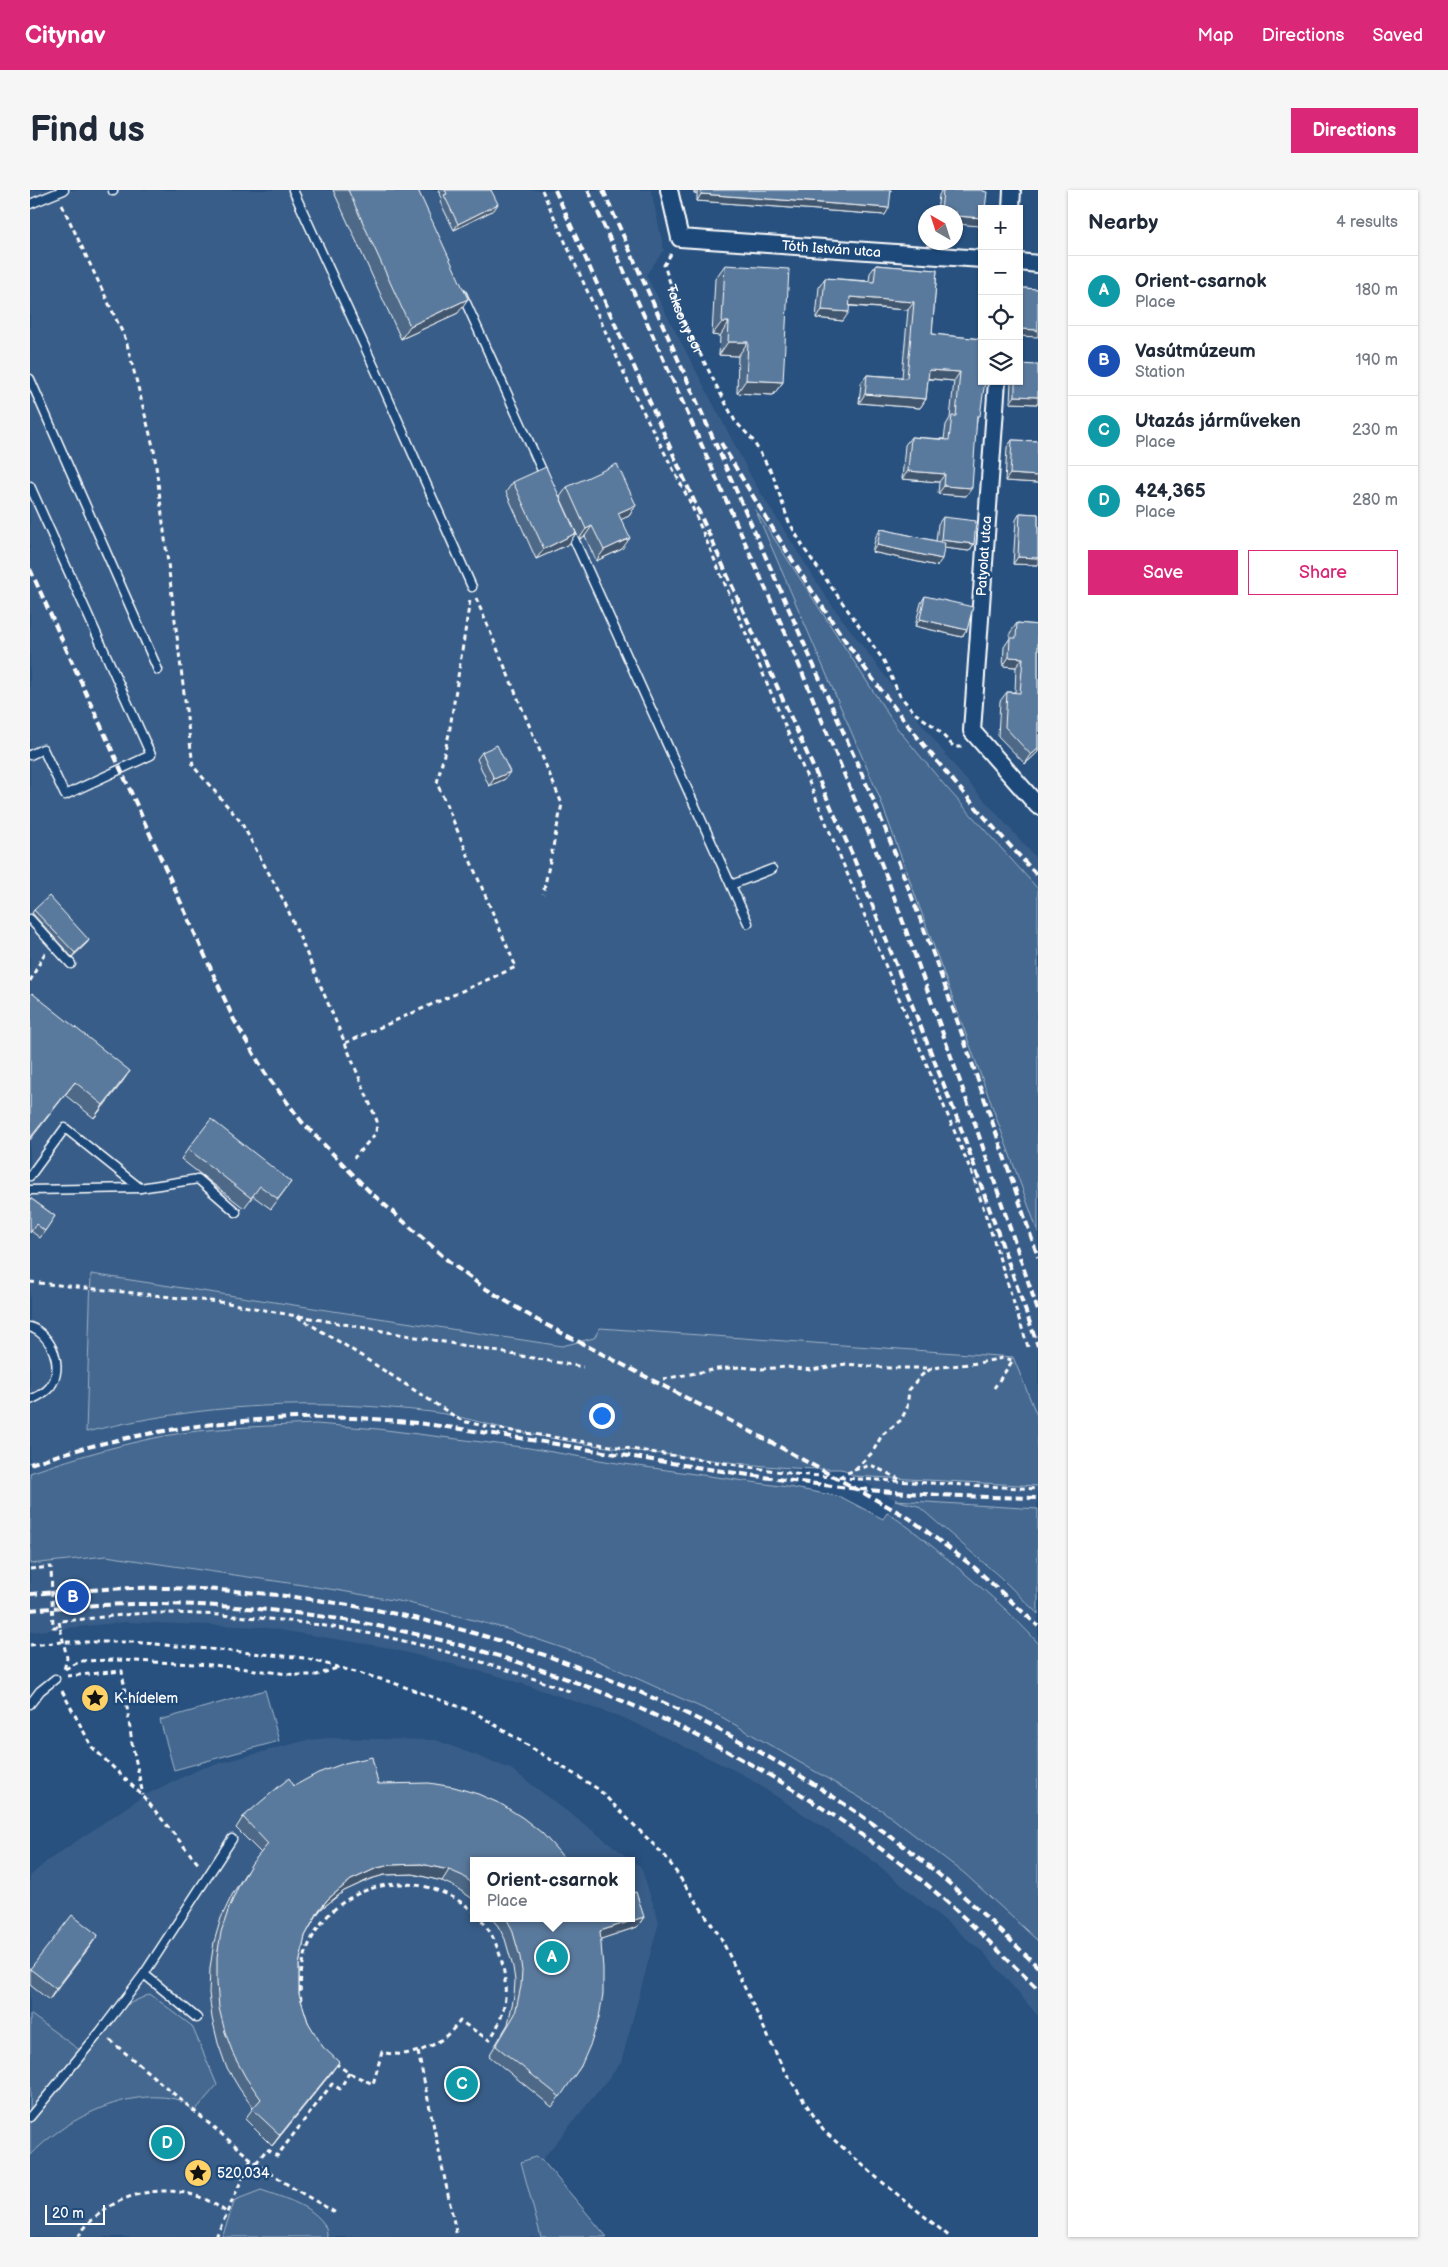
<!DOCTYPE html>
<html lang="en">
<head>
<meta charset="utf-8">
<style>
  body { margin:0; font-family:"Balsamiq Sans",sans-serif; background:#f6f6f7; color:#1f2937 }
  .controls { position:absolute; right:15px; top:15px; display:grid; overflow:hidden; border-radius:0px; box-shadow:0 1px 4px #0004 }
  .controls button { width:45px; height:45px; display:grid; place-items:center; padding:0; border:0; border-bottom:1px solid #e0e1e3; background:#fff; color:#1f2937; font:25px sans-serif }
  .compass { position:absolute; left:888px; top:15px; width:45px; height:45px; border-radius:50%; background:#fff; box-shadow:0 1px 4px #0004; rotate:321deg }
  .scale { position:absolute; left:15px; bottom:12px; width:60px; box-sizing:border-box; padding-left:5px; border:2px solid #fff; border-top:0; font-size:14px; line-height:18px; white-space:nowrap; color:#fff; -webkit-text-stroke:4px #1f4a7a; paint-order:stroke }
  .you { position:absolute; left:571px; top:1225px; width:18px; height:18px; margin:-12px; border:4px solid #fff; border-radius:50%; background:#1a73e8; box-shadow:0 0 0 8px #1a73e833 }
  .badge { display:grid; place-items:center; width:32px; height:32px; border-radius:50%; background:#db2777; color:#fff; font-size:16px; font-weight:700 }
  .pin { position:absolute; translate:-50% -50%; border:2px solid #fff; box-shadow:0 1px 5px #0006 }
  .popup { position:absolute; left:440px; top:1667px; width:165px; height:65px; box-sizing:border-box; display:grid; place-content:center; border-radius:0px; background:#fff; filter:drop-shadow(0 1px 4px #0005); font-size:16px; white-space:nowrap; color:#747a83 }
  .popup b { font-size:19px; color:#1f2937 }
  .popup::after { content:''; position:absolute; left:50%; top:100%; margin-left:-10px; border:10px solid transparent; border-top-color:#fff }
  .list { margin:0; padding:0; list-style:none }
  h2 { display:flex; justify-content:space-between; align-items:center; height:65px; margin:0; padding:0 20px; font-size:21px }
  h2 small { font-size:16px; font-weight:400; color:#747a83 }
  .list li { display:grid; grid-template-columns:32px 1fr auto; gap:15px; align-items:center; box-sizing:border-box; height:70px; padding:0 20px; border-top:1px solid #e0e1e3 }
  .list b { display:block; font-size:19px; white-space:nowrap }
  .list p { margin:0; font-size:16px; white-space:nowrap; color:#747a83 }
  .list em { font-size:16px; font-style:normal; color:#747a83 }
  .actions { display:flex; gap:10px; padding:15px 20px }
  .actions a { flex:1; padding:11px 0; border:1px solid #db2777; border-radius:0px; text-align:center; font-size:18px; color:#db2777 }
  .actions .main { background:#db2777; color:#fff }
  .icon { flex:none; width:28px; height:28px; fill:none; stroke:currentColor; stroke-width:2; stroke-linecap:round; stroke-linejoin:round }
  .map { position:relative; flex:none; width:1008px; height:2047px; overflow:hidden; border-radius:0px }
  header { display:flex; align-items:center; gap:30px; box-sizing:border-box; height:70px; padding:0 25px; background:#db2777; color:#fff }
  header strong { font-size:24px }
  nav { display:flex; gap:28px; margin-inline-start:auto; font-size:18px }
  .intro { display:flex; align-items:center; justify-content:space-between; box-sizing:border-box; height:120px; padding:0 30px }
  h1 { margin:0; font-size:35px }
  .button { padding:12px 22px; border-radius:0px; background:#db2777; color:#fff; font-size:18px; font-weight:700 }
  main { display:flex; gap:30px; padding:0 30px }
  aside { flex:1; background:#fff; border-radius:0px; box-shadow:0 1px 4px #0004 }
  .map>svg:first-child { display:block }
  .built { fill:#375d88; fill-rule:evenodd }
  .green { fill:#446890; stroke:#a2b4c8 }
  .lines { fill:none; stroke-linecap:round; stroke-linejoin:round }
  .service-casing { stroke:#fff; stroke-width:11 }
  .minor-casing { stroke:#fff; stroke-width:20 }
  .path { stroke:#fff; stroke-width:3; stroke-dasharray:5 4; stroke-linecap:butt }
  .service { stroke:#1f4a7a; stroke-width:8 }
  .minor { stroke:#1f4a7a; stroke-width:16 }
  .rail { stroke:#fff; stroke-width:4; stroke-dasharray:8 4; stroke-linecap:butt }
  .path-bridge { stroke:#fff; stroke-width:3; stroke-dasharray:5 4; stroke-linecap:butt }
  .wall { fill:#4d6987; stroke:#fff }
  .shaded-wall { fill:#3f556e; stroke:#fff }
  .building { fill:#5a7a9d; stroke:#fff }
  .labels { text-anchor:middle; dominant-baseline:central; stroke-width:5; stroke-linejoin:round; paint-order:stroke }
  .street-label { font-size:14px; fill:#fff; stroke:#1f4a7a }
  .poi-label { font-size:14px; fill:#fff; stroke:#1f4a7a; text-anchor:start }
</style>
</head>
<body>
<header>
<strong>Citynav</strong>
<nav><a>Map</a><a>Directions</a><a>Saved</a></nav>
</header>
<div class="intro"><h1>Find us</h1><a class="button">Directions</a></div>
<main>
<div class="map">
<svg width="1008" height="2047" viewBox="0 0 1008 2047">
  <rect width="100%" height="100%" fill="#28517f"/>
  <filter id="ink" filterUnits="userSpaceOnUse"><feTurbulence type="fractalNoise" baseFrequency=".02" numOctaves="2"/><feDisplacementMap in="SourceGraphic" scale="10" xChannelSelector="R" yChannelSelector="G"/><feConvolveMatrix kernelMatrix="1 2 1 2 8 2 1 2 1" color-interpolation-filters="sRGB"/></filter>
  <g filter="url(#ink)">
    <g class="built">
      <path d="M0 0H621L634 60 616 85 724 292 798 410 870 506 931 584 1008 670V699L916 597 867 538 726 323 849 606 1008 1042V1228L983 1167 570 1138 565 1148 532 1156 61 1084 56 1242 145 1223 186 1219 284 1214 347 1217 404 1223 496 1243 588 1259 766 1280 764 1298 587 1273 499 1258 286 1234 225 1236 151 1243 32 1272 0 1283Z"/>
      <path d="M823 1286 1008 1296 1007 1319 868 1310 888 1316 1000 1415 1008 1424V1453L989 1431 960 1405 875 1334 857 1323 865 1310Z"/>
      <path d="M76 1366 306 1400 379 1413 477 1439 562 1468 690 1526 853 1621 934 1683 997 1739 1008 1751V1826L954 1763 837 1666 712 1584 594 1528 472 1487 354 1457 231 1437 95 1432 0 1442V1374Z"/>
      <path d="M298 1548 406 1550 481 1579 611 1677 629 1732 591 1873 512 1970 505 1967 491 1973 511 2047H0V1686L17 1671 113 1606 172 1578 277 1550ZM443 1671H601V1728H443Z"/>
    </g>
    <g class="green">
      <path d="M725 319 867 538 916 597 1008 699V1042L849 606Z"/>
      <path d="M61 1084 532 1156 564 1148 570 1138 983 1167 1008 1228V1296L823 1286 815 1280 810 1279C760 1280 714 1274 665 1268 608 1261 551 1255 495 1243 464 1237 433 1226 401 1222 285 1208 170 1214 56 1242Z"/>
      <path d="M286 1234 348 1239 499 1258 587 1273 764 1298 811 1307 853 1329 857 1323C881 1337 900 1355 921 1372 952 1398 982 1423 1008 1453V1751L934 1683 853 1621 690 1526 562 1468 477 1439 379 1413 306 1400 76 1366 0 1374V1283C49 1266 101 1251 152 1243 196 1237 241 1236 286 1234Z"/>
      <path d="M865 1310 1008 1319V1424L971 1388 888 1316Z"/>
      <path d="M235 1500 249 1551 144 1580 130 1530Z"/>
      <path d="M120 1804 162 1836 187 1895 164 1922C160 1918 155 1912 149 1910 99 1896 33 1930 0 1966V1932L92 1817Z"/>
      <path d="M0 1824 51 1861 0 1922Z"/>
      <path d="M505 1967 512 1970 577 2047H511L491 1972Z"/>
      <path d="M231 2000C251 2007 299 2020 297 2047H192L205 2010Z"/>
    </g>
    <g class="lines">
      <g class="service-casing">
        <g id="service">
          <path d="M83 0V1"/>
          <path d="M263 0 351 192 442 397"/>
          <path d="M0 14 34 0"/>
          <path d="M432 104 515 287"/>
          <path d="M0 189 128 480"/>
          <path d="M0 296 121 565 35 605 13 559 0 565"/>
          <path d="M539 338 718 733"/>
          <path d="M701 695 742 679"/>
          <path d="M0 729 41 774"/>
          <path d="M0 986 35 938 110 998"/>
          <path d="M0 1000 110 998 168 989 206 1022"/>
          <path d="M0 1137C22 1145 35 1177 20 1197 15 1203 7 1207 0 1210"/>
          <path d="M0 1514 10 1501 25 1489"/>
          <path d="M114 1784 167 1828"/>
          <path d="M0 1927 70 1842 114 1784 202 1649"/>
        </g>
      </g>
      <g class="minor-casing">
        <g id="minor">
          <path id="s2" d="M639 0 650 48 952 69"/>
          <path d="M981 19 982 0"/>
          <path d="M989 72 1008 74"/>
          <path d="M967 191 942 541 1008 616"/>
        </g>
      </g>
      <g class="path">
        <path d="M512 0 598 192 660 312 787 611 943 986 999 1160"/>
        <path d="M32 15 96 150 124 260 163 576 211 632 255 713 315 853 486 777 407 593 419 544 440 410"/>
        <path id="s1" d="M641 64 634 75 653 130 687 197 705 231 722 249 743 285 758 330 775 360 854 471 870 506 886 524 905 537 924 557H933"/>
        <path d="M446 408 532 614 513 704"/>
        <path d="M0 791 15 763"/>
        <path d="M315 853 347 931 346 943 324 968"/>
        <path d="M0 1092 198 1113 266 1126 313 1154 432 1231 463 1238 765 1284"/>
        <path d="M269 1126 553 1177"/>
        <path d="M633 1189 688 1179 710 1177 731 1179 757 1177 781 1180 816 1174 859 1178H902"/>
        <path d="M824 1280 841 1275 869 1289"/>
        <path d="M809 1287 824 1280 842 1263 852 1245 871 1230 877 1218 879 1200 892 1185 902 1178 948 1173 973 1168 983 1170 964 1198"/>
        <path d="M828 1289 1008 1299"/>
        <path d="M0 1379 21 1377 23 1437H30L37 1468 34 1480"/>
        <path d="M30 1437 29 1431C66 1429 102 1422 139 1423 223 1425 309 1434 390 1455 442 1468 492 1484 542 1502"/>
        <path d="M0 1455 33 1452H103L275 1468 361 1492 444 1522 568 1599 636 1667 691 1748 754 1880 793 1940 846 1987 920 2047"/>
        <path d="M35 1479 51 1471 87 1470 183 1475 267 1485H287L307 1478"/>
        <path d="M37 1486 92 1481 102 1553 113 1605"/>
        <path d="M32 1501 62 1557 113 1606 170 1676"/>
        <path d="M271 1811C261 1712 367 1658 443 1721"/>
        <path d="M80 1850 221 1969 261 1997 308 2024"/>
        <path d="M388 1862 427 2047"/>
        <path d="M305 1873 319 1883 343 1894 352 1862C382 1870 412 1855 430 1831L459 1850C486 1816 477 1760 450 1728"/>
        <path d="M226 1973 237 1959 247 1966 302 1894 310 1899 319 1883"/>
        <path d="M48 2047C80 1998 151 1985 197 2023"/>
        <path d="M186 2047 221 1969"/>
      </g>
      <use href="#service" class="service"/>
      <use href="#minor" class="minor"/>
      <g class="rail">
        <path d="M525 0 822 664 929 933 1008 1156"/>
        <path d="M558 0 762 458 858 690 943 928 1008 1121"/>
        <path d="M573 0 843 609C905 759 956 913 1008 1067"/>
        <path d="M691 253C730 318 769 383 812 446 871 531 937 610 1008 686"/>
        <path d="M0 379 204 830 235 883 272 932 339 1001 423 1075 453 1097 507 1130 737 1250 879 1328 945 1378 1008 1436"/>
        <path d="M0 1274C103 1240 214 1225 323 1228 380 1230 438 1240 495 1249 594 1265 694 1283 794 1295 865 1304 936 1307 1008 1308"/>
        <path d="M0 1404C44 1401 89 1397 134 1398 406 1402 669 1499 884 1664 928 1699 968 1738 1008 1777"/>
        <path d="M0 1420C317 1388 630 1485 880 1681 926 1717 966 1759 1008 1799"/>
      </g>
      <path class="path-bridge" d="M765 1284 828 1289"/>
    </g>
    <g class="wall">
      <path d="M303 0H388L428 123 371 149Z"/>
      <path d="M408 0H461L464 20 424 40 410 12 412 8Z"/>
      <path d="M664 0H861L855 25 667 11V3H664Z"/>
      <path d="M912 0H953L949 36 926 22H907L909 5Z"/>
      <path d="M695 75 753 192 743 205 707 203 708 166 689 165 690 146 682 145 685 89Z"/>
      <path d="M846 75 907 80 902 144 952 149 947 231 936 306 908 304 909 292 872 289 875 255 881 247 914 249 916 235 920 228 924 191 898 189 896 209 890 218 829 213 831 193 837 185 872 187 878 120 819 116 813 131 786 128 789 97 795 88 839 91 840 83Z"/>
      <path d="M993 98 1008 99 989 146V103Z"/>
      <path d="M1008 175V214L980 213 981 191H989Z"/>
      <path d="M982 250 1008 251V293L975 291 977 257Z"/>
      <path d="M483 292 546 343 539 354 506 369 476 302Z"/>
      <path d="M537 297 606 315 599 326 591 329 592 359 566 371 555 346 549 349 530 307Z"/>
      <path d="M990 323 1008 324V375L983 374 986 330Z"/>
      <path d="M913 327 944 354 939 361 914 358 907 376 842 362 846 346 851 339 906 351 908 334Z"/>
      <path d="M895 406 937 440 932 447 885 436 891 413Z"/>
      <path d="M987 433 1008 435V562L995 574 968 546 970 511 977 502H985L986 477 973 476 974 457 980 448V443Z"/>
      <path d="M452 562 475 589 459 596 447 569Z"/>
      <path d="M4 720 59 750 56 754 42 767 2 723Z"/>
      <path d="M0 805 91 894 64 928 35 905Z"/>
      <path d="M158 959 261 992 241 1019 223 1006 214 1018 151 969Z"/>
      <path d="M0 1008 25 1026 10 1048 1 1041Z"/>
      <path d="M348 1594 443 1671V1709L425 1697 412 1691 383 1684 354 1685 340 1689 314 1701 291 1719 287 1725 275 1746 269 1775V1804L278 1832 302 1882 242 1956 215 1929 223 1918 209 1898 196 1876 188 1853 182 1828 179 1803 180 1778 184 1752 191 1728 202 1705 215 1684 231 1663 206 1638 213 1627 264 1596Z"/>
      <path d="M614 1727 607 1737 570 1749 551 1876 522 1917 459 1866 478 1834 484 1806 485 1791 483 1777 475 1749 468 1736 461 1728H601Z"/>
      <path d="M68 1745 19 1810 0 1795V1779Z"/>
    </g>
    <g class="shaded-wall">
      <path d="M666 0H669L667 3H664Z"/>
      <path d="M671 4 859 18 855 25 667 11Z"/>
      <path d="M468 14 464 20 424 40 428 34Z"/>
      <path d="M926 26 952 28V32L949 36 926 34Z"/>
      <path d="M820 107 884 112 878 120 814 115Z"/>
      <path d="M438 109 428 123 371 149 380 136Z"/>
      <path d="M792 120 819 122 813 131 786 128Z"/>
      <path d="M692 132H699L690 146 682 145Z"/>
      <path d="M990 139 1008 140V147L989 146V140Z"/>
      <path d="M698 152H718L708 166 689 165Z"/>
      <path d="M899 180 930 182 924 191 893 188Z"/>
      <path d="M716 190 753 192 743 205 707 203Z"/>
      <path d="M835 204 896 209 890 218 829 213Z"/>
      <path d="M985 206 1008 207V214L980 213Z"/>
      <path d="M878 281 915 284 909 292 872 289Z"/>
      <path d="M980 284 1008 286V293L975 291Z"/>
      <path d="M914 296 942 298 936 306 908 304Z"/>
      <path d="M606 315 599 326 581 334 588 323Z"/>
      <path d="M562 336 555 346 549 349 556 339Z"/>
      <path d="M546 343 539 354 506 369 514 359Z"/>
      <path d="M600 348 592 359 566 371 574 360Z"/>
      <path d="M911 350 944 354 939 361 906 357Z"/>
      <path d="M847 355 912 369 907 376 842 362Z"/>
      <path d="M988 367 1008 368V375L983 374Z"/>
      <path d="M890 429 937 440 932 447 885 436Z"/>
      <path d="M979 467 993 468 986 477 973 476Z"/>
      <path d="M1008 559V562L995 574 1001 565Z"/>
      <path d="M480 582 475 589 459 596 464 589Z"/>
      <path d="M59 750 56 754 42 767 45 763Z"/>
      <path d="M100 881 91 894 64 928 73 915Z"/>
      <path d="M45 892 35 905 0 950V948Z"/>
      <path d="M391 1674 419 1680 412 1691 383 1684 354 1685 340 1689 314 1701 291 1719 282 1731 298 1709 321 1690 347 1678 361 1675Z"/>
      <path d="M614 1727 607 1737 562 1752 570 1741Z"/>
      <path d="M68 1745 61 1755 19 1810 26 1799Z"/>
      <path d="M309 1872 302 1882 242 1956 250 1945Z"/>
    </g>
    <g class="building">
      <path d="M318 0H388L438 109 380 136Z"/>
      <path d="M415 0H461L468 14 428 34 414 5 417 4Z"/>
      <path d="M672 0H861L859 18 671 4Z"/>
      <path d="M913 0H953V1L957 2 955 19H952V28L926 26V22H911Z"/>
      <path d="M695 75 759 79 753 192 716 190 718 152H698L699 132H692Z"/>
      <path d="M846 75 907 80 902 144 952 149V191H955L950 226H947L942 298 914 296 915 284 878 281 881 247 919 250 922 226H926L930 182 899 180 896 209 835 204 837 185 877 188 884 112 820 107 819 122 792 120 795 88 844 92Z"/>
      <path d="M993 98 1008 99V140L990 139Z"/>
      <path d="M989 174 1008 175V207L985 206V191H989Z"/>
      <path d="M982 250 1008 251V286L980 284Z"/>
      <path d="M587 274 606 315 588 323 600 348 574 360 562 336 556 339 537 297Z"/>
      <path d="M516 277 546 343 514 359 483 292Z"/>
      <path d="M990 323 1008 324V368L988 367Z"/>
      <path d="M913 327 946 331 944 354 911 350Z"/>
      <path d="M851 339 915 353 912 369 847 355Z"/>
      <path d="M895 406 943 417 937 440 890 429Z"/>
      <path d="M987 433 1008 435V559L1001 565 975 537 977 502 990 503 993 468 979 467 980 448H986Z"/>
      <path d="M467 555 480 582 464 589 452 562Z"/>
      <path d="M19 706 59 750 45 763 4 720Z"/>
      <path d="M2 803 100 881 73 915 45 892 0 948V805Z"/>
      <path d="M181 929 261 992 248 1009 230 996 221 1008 158 959Z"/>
      <path d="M0 1008 25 1026 15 1041 6 1034 0 1043Z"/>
      <path d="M342 1567 348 1594 399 1593 424 1597 448 1604 471 1614 493 1628 512 1643 529 1662 536 1671H443V1694L433 1686 419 1680 391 1674 361 1675 347 1678 321 1690 298 1709 289 1720 275 1746 269 1775V1804L278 1832 293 1857 309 1872 250 1945 222 1919 231 1909 216 1888 204 1866 195 1842 189 1818 187 1793V1767L191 1742 199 1718 209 1695 222 1673 238 1654 213 1627 259 1588 264 1596 288 1583 315 1573Z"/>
      <path d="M606 1702 614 1727 570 1741 573 1778V1804L569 1828 561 1853 551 1876 530 1907 466 1856 485 1824 491 1796 492 1781 490 1767 482 1739 476 1728H601V1703Z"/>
      <path d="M42 1725 68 1745 26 1799 0 1779Z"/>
    </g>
  </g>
  <defs>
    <g id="sight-disc" transform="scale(1.4375)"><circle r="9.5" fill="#ffd166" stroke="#1f4a7a"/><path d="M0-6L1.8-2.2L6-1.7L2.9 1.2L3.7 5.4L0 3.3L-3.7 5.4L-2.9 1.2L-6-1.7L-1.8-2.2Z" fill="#111"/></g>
  </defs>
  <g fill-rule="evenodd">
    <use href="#sight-disc" x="65" y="1508"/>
    <use href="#sight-disc" x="168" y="1983"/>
  </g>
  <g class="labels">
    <g class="street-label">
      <text stroke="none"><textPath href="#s2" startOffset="201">Tóth István utca</textPath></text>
      <text stroke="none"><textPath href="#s1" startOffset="71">Taksony sor</textPath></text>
      <text transform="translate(954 366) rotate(-86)">Patyolat utca</text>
    </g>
    <g class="poi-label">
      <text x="84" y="1508">K-hídelem</text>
      <text x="187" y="1983">520.034</text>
    </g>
  </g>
</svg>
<div class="controls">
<button>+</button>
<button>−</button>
<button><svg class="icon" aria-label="locate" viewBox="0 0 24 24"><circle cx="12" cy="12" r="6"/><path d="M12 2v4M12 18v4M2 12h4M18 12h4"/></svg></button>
<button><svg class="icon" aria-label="layers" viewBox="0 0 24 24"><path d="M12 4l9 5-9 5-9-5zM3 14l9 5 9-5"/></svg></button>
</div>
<svg class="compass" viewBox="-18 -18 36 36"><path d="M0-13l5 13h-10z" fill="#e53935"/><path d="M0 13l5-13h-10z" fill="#747a83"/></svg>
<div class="scale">20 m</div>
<div class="you"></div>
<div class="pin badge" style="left:522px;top:1767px;background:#0f9aa8">A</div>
<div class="popup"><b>Orient-csarnok</b>Place</div>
<div class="pin badge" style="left:43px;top:1407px;background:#1a4fb4">B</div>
<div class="pin badge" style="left:432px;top:1894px;background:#0f9aa8">C</div>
<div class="pin badge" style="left:137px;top:1953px;background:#0f9aa8">D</div>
</div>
<aside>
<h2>Nearby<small>4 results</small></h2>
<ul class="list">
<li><span class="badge" style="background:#0f9aa8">A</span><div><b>Orient-csarnok</b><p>Place</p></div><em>180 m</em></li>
<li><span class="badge" style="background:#1a4fb4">B</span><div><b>Vasútmúzeum</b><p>Station</p></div><em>190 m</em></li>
<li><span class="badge" style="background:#0f9aa8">C</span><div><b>Utazás járműveken</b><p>Place</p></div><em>230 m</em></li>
<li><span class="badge" style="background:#0f9aa8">D</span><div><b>424,365</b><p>Place</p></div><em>280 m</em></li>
</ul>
<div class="actions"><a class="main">Save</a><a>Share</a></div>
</aside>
</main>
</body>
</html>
